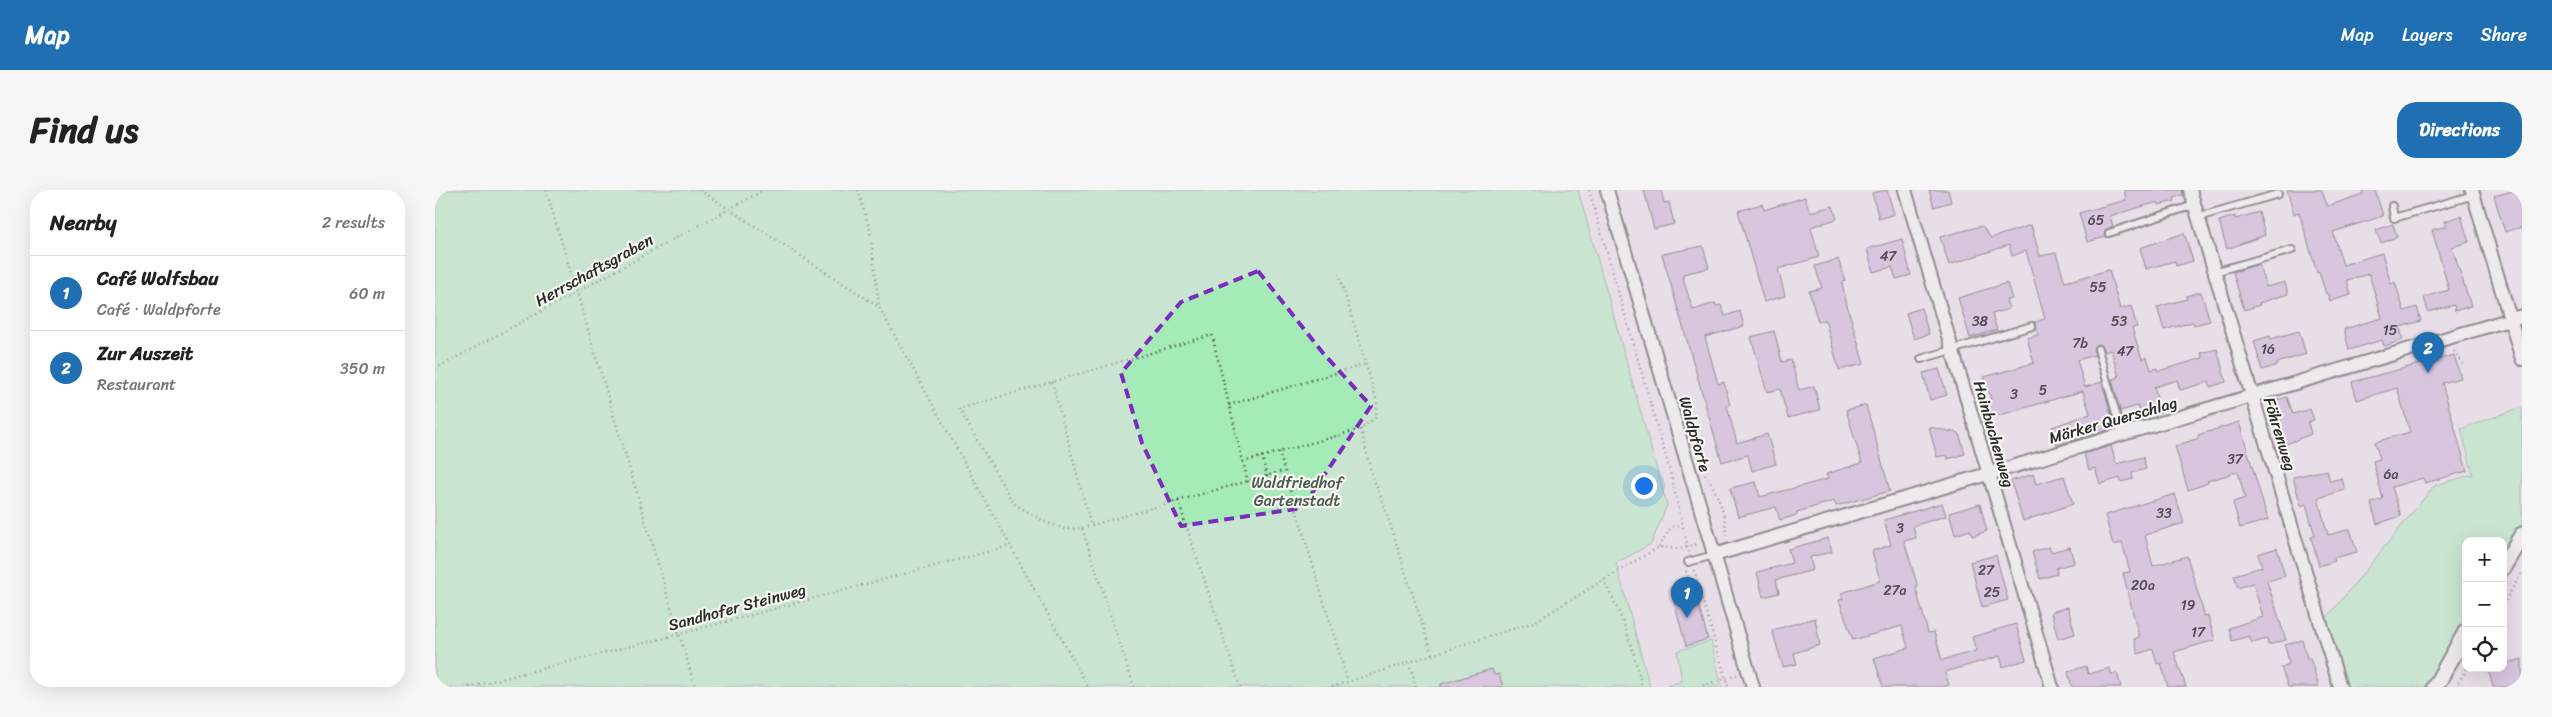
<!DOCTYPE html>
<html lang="en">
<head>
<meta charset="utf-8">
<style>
  body { margin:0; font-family:Sriracha,sans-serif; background:#f6f6f6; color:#222 }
  .controls { position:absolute; right:15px; bottom:15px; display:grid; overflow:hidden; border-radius:10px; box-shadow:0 5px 20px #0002 }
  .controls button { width:45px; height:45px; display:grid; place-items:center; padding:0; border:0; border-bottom:1px solid #e0e0e0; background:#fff; color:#222; font:25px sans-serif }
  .you { position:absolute; left:1208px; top:295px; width:18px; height:18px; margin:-12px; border:4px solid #fff; border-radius:50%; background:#1a73e8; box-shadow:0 0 0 8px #1a73e833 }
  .badge { display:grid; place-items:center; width:32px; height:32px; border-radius:50%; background:#1f6fb2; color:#fff; font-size:16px; font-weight:700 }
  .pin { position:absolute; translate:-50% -41px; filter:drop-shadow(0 1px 2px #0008) }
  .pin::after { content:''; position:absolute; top:26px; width:18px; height:15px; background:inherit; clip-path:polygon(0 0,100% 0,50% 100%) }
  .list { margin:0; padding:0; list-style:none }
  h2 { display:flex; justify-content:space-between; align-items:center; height:65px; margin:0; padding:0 20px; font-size:21px }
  h2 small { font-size:16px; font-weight:400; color:#767676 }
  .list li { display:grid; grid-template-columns:32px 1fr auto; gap:15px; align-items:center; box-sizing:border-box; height:75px; padding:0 20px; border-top:1px solid #e0e0e0 }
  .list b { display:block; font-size:19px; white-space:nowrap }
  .list p { margin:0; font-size:16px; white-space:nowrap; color:#767676 }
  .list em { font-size:16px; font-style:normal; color:#767676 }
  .icon { flex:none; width:28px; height:28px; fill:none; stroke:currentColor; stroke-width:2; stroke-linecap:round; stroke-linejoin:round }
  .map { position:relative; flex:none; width:2087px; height:497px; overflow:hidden; border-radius:20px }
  header { display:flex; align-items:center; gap:30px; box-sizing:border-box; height:70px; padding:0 25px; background:#1f6fb2; color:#fff }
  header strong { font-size:24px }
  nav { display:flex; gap:28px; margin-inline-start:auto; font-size:18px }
  .intro { display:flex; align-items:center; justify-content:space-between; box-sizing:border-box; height:120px; padding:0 30px }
  h1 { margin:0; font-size:35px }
  .button { padding:12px 22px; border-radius:20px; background:#1f6fb2; color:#fff; font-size:18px; font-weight:700 }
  main { display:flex; gap:30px; padding:0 30px }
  aside { flex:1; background:#fff; border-radius:20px; box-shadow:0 5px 20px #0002 }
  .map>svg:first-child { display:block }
  .green { fill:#a5ebb7; stroke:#688b71 }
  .building { fill:#c6a7d2; stroke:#2b2b2b }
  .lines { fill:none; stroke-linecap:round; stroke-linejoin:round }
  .service-casing { stroke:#2b2b2b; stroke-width:10 }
  .minor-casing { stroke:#2b2b2b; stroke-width:16 }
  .tertiary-casing { stroke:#2b2b2b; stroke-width:19 }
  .path { stroke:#2b2b2b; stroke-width:2.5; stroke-dasharray:1 4; stroke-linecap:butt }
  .service { stroke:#f6f6f2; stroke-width:6 }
  .minor { stroke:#f6f6f2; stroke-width:12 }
  .tertiary { stroke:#f6f6f2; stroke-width:15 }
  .marked { fill:none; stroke:#7b2cbf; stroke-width:4; stroke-dasharray:10 6; stroke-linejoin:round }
  .labels { text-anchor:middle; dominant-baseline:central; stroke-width:4.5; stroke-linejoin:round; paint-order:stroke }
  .number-label { font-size:14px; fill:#524a55 }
  .street-label { font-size:16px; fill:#2b2b2b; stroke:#f6f6f2 }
  .park-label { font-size:16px; fill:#4a5b4e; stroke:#f6f6f2 }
</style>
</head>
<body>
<header>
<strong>Map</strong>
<nav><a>Map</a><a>Layers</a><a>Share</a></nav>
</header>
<div class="intro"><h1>Find us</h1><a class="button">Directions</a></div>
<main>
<aside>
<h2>Nearby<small>2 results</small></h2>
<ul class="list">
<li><span class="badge">1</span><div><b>Café Wolfsbau</b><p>Café · Waldpforte</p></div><em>60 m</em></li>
<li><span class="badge">2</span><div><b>Zur Auszeit</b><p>Restaurant</p></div><em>350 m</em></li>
</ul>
</aside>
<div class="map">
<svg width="2087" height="497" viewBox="0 0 2087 497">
  <rect width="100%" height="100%" fill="#e8dee8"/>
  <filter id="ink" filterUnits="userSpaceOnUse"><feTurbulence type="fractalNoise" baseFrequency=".02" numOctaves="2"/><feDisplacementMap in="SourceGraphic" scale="10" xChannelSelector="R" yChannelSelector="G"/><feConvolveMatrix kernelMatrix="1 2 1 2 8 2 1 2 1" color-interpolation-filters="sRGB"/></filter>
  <g filter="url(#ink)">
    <g class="green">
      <path d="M0 0H1143L1232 315 1216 354 1181 373 1215 497H0Z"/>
      <path d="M2087 217V333L2068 365V351H2031V430L1992 497H1911L1891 429 1999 296 2038 284 2026 239Z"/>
      <path d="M1276 451 1287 497H1230L1247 491 1242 461Z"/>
    </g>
    <g class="building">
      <path d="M1209 0H1226L1229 13 1234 12 1239 34 1219 39Z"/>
      <path d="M1452 0 1459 24 1444 29 1437 3Z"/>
      <path d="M1494 0H1513L1516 12 1499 17Z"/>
      <path d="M1689 0H1747L1748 5 1739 8 1740 11 1724 15 1723 12 1675 26 1678 36 1670 40 1671 47 1652 52 1644 23 1691 10Z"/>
      <path d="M1852 0H1887L1892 16 1928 4 1927 0H1940L1948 26 1898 42 1908 75 1947 63 1956 94 1960 92 1969 121 1982 117 1986 131 1965 137 1968 150 1949 156 1947 150 1914 160 1909 139 1947 128 1934 84 1912 90 1916 105 1895 111 1893 104H1891L1884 82 1882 83 1864 22 1859 24Z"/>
      <path d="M2081 0H2087V37L2070 42 2059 6Z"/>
      <path d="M1370 7 1375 22 1398 16 1402 29 1376 37 1384 67 1343 79 1350 106 1329 112 1303 21 1327 14 1329 20Z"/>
      <path d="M1824 22 1830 45 1792 59 1784 31 1800 26V29Z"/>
      <path d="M2026 26 2034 52 2017 57 2036 116 2020 121 2019 115 1993 122 1989 107 2014 100 1997 40 2012 36 2010 31Z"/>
      <path d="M1958 34 1962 47 1946 53 1941 40Z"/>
      <path d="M1596 35 1605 66 1621 63 1630 92 1674 80 1685 119 1696 116 1702 137 1697 138 1707 169 1712 167 1716 180 1722 178 1723 181 1768 168 1766 163 1782 159 1791 192 1775 197 1774 192 1745 200 1742 190 1719 197 1726 222 1707 228 1703 216 1685 221 1677 189 1684 187 1676 160 1669 162 1667 156 1662 154 1658 158 1660 165 1642 170 1650 197 1667 192 1680 238 1622 255 1617 237 1655 224 1648 201 1555 228 1550 211 1556 209 1549 187 1599 173 1592 148 1603 145 1600 132 1610 129 1591 61 1577 66 1574 55 1514 75 1505 47 1547 36 1556 48Z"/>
      <path d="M1749 43 1758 71 1741 76 1740 71 1711 79 1705 58Z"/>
      <path d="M1467 49 1476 85 1461 89 1457 77 1438 82 1432 59Z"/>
      <path d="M1268 56 1274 78 1248 84 1249 92 1258 120 1280 113 1281 116 1286 115 1290 126 1305 121 1309 136 1270 147 1283 194 1289 192 1295 215 1292 216 1302 253 1332 244 1341 274 1317 281 1313 265 1287 272 1227 64Z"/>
      <path d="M1403 69 1410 90 1407 93 1412 115 1429 174 1404 180 1390 130 1383 132 1374 101 1387 98 1380 76Z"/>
      <path d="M1824 74 1831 97 1850 92 1853 104 1824 113 1825 115 1809 120 1798 82Z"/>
      <path d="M1572 93 1577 109 1571 110 1574 119 1557 124 1562 140 1535 148 1523 108Z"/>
      <path d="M1766 102 1775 131 1759 135 1758 132 1729 140 1722 117 1752 109 1751 106Z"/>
      <path d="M1486 118 1494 144 1479 149 1471 123Z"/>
      <path d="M1339 141 1347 172 1356 170 1364 200 1379 196 1385 220 1353 228 1345 199 1332 202 1316 147Z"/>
      <path d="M1864 141 1871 164 1842 173 1843 175 1827 180 1819 151 1835 146 1836 149Z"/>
      <path d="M2019 165 2026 188 2007 193 2032 281 1990 293 1988 288 1957 297 1966 326 1942 334 1936 313 1948 309 1938 271 1945 269 1940 252 1975 242 1962 198 1922 210 1917 192Z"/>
      <path d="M1504 179 1512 205 1495 210 1488 183Z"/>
      <path d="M1852 207 1858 224 1875 219 1879 230 1873 232 1876 244 1849 255 1836 212Z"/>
      <path d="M1431 215 1455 301 1401 316 1399 311 1362 322V325L1345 330 1341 317 1303 327 1295 298 1321 292 1325 307 1393 289 1391 284 1427 273 1411 220Z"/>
      <path d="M1804 232 1833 330 1805 338 1798 312 1810 308 1803 282 1772 291 1773 293 1753 300 1740 256 1764 248 1763 245Z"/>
      <path d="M1494 237 1524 243 1530 264 1513 269 1512 265 1502 267Z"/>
      <path d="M1676 256 1681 274 1708 267 1711 279 1697 283 1698 289 1686 292 1685 288 1665 294 1660 278 1654 280 1649 264Z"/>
      <path d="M1892 280 1895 291 1907 288 1910 300 1883 308 1893 345 1915 339 1922 362 1899 368 1900 371 1884 376 1876 347 1880 346 1871 314 1866 316 1858 287Z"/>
      <path d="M1598 284 1601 294 1629 286 1638 314 1588 331 1576 291Z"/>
      <path d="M1740 304 1749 333 1710 345 1718 376 1752 366 1770 427 1773 426 1780 450 1739 462 1751 497H1733L1726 473 1722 474 1718 459 1703 464 1699 449 1704 447 1688 383 1695 382 1687 353 1678 355 1670 325Z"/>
      <path d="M1507 313 1511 326 1478 336 1481 348 1469 351 1483 397 1481 398 1493 443 1499 442 1507 470 1541 461 1537 447 1581 434 1591 470 1568 477 1565 466 1510 482 1514 495 1507 497H1448L1439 468 1473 458 1467 436 1418 450 1404 410 1408 409 1406 403 1445 391 1437 361 1456 355 1449 330Z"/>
      <path d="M1545 314 1552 341 1537 346 1535 340 1520 345 1514 323Z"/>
      <path d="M1393 348 1397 362 1375 367 1378 380 1341 390 1344 403 1328 407 1322 382 1357 373 1353 359Z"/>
      <path d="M1614 357 1616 362 1635 357 1639 373 1621 378 1622 384 1605 389 1597 362Z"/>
      <path d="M1842 358 1850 386 1832 391 1851 450 1833 455 1832 449 1817 453 1814 446 1797 451 1794 438 1828 427 1818 393 1803 398 1799 385 1827 377 1823 364Z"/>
      <path d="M1561 365 1573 410 1547 417 1535 372Z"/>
      <path d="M1252 393 1254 397 1258 396 1273 449 1251 456 1235 398Z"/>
      <path d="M1633 417 1640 444 1623 449 1616 422Z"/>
      <path d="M1380 428 1385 455 1359 463 1362 474 1348 477 1337 440Z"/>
      <path d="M1867 450 1872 468H1875L1884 497H1853L1846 477 1854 474 1850 455Z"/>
      <path d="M2087 469V497H2058L2053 478H2068V474Z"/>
      <path d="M1651 476 1653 484 1675 478 1676 484 1682 483 1686 497H1637L1633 482Z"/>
      <path d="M1057 479 1059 485 1064 484 1068 497H1006V494Z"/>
    </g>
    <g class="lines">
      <g class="service-casing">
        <g id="service">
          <path d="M1957 16 1959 28 2039 5"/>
          <path d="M1763 27 1843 4"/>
          <path d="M1674 43 1759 15"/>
          <path d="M1779 82 1857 60"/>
          <path d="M1663 159 1687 245"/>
          <path d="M1486 169 1597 136"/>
          <path d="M1253 372 1279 365"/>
        </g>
      </g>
      <g class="minor-casing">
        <g id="minor">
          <path d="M1172 0 1318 497"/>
          <path d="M1470 0 1617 497"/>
          <path d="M1755 0 1905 497"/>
          <path d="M2037 0 2087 169"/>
          <path d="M1279 365 2087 126"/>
        </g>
      </g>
      <g class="tertiary-casing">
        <g id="tertiary">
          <path d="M2068 377 2087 345"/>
          <path d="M2000 497 2031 442"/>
        </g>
      </g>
      <g class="path">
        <path d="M111 0 260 497"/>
        <path d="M265 0 444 117 653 497"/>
        <path d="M423 0 435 41 444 116"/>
        <path d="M1154 0 1235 281 1254 362"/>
        <path d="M2019 161 2028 174"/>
        <path d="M0 179 329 0"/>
        <path d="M617 192 656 336"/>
        <path d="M794 215 931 174"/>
        <path d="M926 239 936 282 949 315 997 465"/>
        <path d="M844 262 913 492"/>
        <path d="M827 266 832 286"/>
        <path d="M808 272 926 239 941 227 942 212 904 84"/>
        <path d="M1270 284C1283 302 1292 327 1291 349"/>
        <path d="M743 311 805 497"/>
        <path d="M647 338 848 281"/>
        <path d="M1224 357 1236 337 1246 335"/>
        <path d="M1259 380 1293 497"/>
        <path d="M1251 381 1256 396"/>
        <path d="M1168 390C1189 427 1197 456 1207 497"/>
        <path d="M2068 415 2087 382"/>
        <path d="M974 472 981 497"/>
        <path d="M34 497 245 444 574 356"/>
        <path d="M699 497 647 338 630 339 612 333 579 314 524 219 777 145 813 292"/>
        <path d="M897 497 1099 432 1224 357 1244 359 1263 354"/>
        <path d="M1263 497 1302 485"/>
        <path d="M2021 497 2032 478"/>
      </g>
      <use href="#service" class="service"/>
      <use href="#minor" class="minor"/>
      <use href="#tertiary" class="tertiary"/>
    </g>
  </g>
  <path d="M0 0H2087V497H0ZM823 81 888 163 936 216 867 318 746 336 707 253 686 183 746 112Z" fill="#e8dee8" fill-opacity=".55" fill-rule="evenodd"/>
  <path class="marked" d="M823 81 888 163 936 216 867 318 746 336 707 253 686 183 746 112Z"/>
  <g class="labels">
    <g class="number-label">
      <text x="1661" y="30">65</text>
      <text x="1453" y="66">47</text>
      <text x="1663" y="97">55</text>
      <text x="1545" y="131">38</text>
      <text x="1684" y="131">53</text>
      <text x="1955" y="140">15</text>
      <text x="1645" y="153">7b</text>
      <text x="1833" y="159">16</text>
      <text x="1690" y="161">47</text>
      <text x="1608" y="200">5</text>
      <text x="1579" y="204">3</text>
      <text x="1800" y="269">37</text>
      <text x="1956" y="284">6a</text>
      <text x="1729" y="323">33</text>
      <text x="1465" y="338">3</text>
      <text x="1551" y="380">27</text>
      <text x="1708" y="395">20a</text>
      <text x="1460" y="400">27a</text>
      <text x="1557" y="402">25</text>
      <text x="1753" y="415">19</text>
      <text x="1763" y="442">17</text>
    </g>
    <g class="street-label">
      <text transform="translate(159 80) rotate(-29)">Herrschaftsgraben</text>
      <text transform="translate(1678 230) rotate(-16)">Märker Querschlag</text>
      <text transform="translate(1260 244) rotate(74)">Waldpforte</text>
      <text transform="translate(1559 244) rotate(74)">Hainbuchenweg</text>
      <text transform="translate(1845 244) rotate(73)">Föhrenweg</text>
      <text transform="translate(302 417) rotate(-15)">Sandhofer Steinweg</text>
    </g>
    <g class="park-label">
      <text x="862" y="292">Waldfriedhof<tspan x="862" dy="18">Gartenstadt</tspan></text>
    </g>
  </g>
</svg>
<div class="controls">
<button>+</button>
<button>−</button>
<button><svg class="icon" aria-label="locate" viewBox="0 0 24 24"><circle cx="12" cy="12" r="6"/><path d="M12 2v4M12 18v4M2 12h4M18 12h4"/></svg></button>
</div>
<div class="you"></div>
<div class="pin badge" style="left:1252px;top:428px">1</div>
<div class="pin badge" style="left:1993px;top:183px">2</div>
</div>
</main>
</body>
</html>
